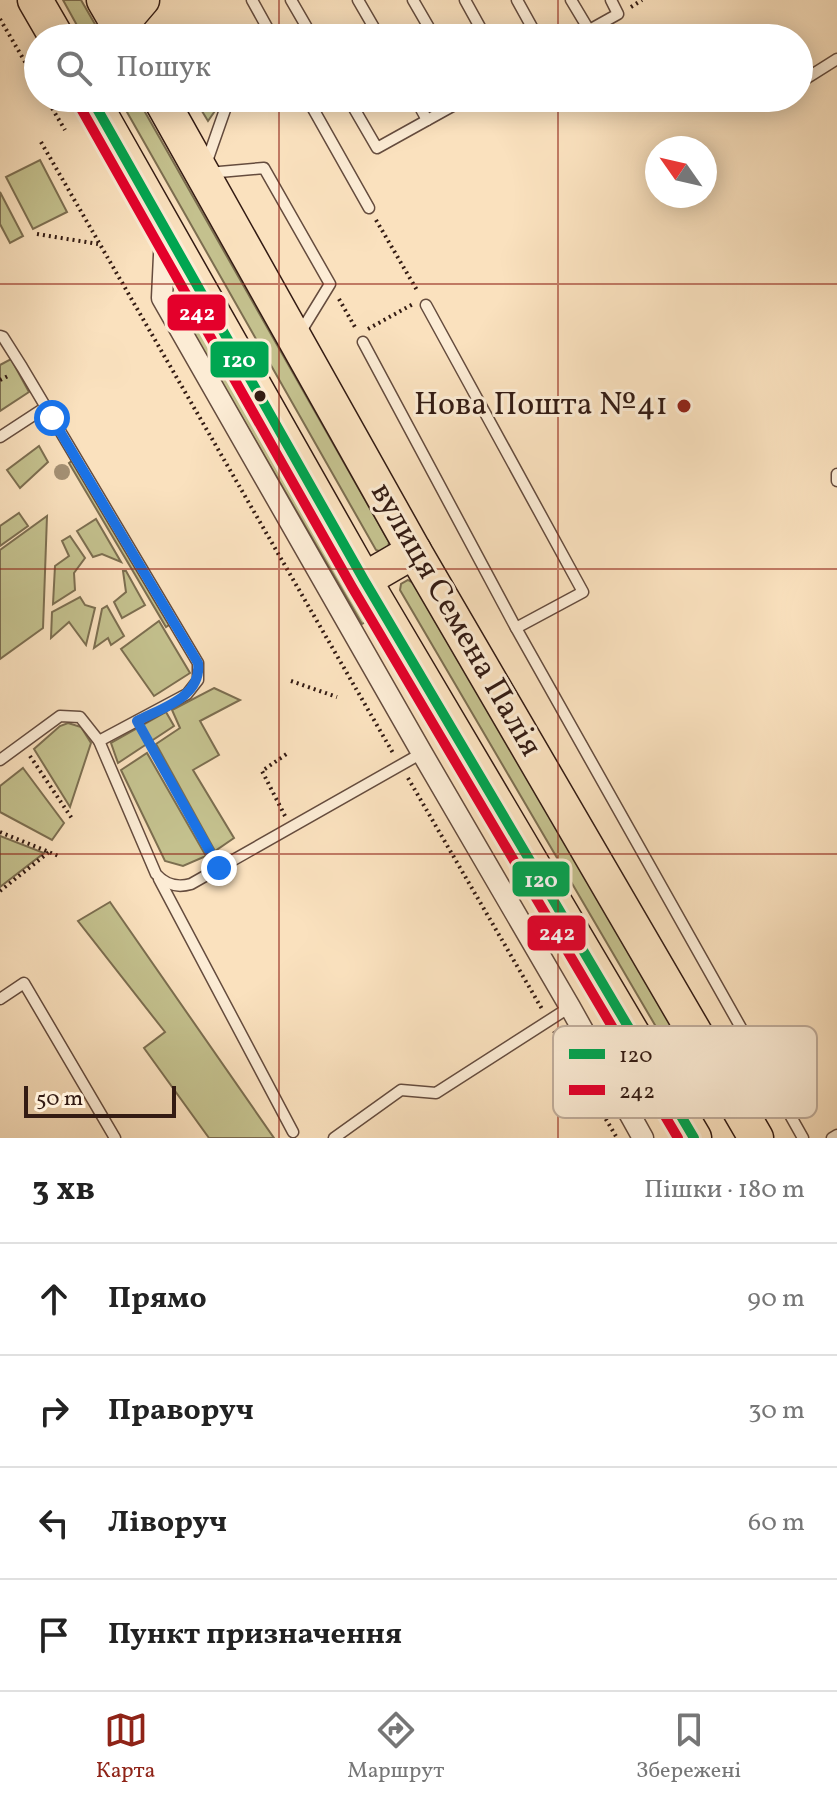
<!DOCTYPE html>
<html lang="uk">
<head>
<meta charset="utf-8">
<style>
  body { margin:0; font-family:Vollkorn,serif; background:#f2f2f2; color:#222 }
  .compass { position:absolute; left:645px; top:136px; width:72px; height:72px; border-radius:50%; background:#fff; box-shadow:0 4px 20px #0003; rotate:304deg }
  .scale { position:absolute; left:24px; bottom:20px; width:152px; box-sizing:border-box; padding-left:8px; border:4px solid #331b13; border-top:0; font-size:22px; line-height:28px; white-space:nowrap; color:#331b13; -webkit-text-stroke:6px #fcecd5; paint-order:stroke }
  .stop { position:absolute; width:24px; height:24px; margin:-18px; border:6px solid #1a73e8; border-radius:50%; background:#fff }
  .stop.end { background:#1a73e8; border-color:#fff; box-shadow:0 2px 8px #0008 }
  .list { margin:0; padding:0; list-style:none }
  h2 { display:flex; justify-content:space-between; align-items:center; height:104px; margin:0; padding:0 32px; font-size:34px }
  h2 small { font-size:26px; font-weight:400; color:#767676 }
  .list li { display:grid; grid-template-columns:52px 1fr auto; gap:24px; align-items:center; box-sizing:border-box; height:112px; padding:0 32px; border-top:2px solid #e0e0e0 }
  .list b { display:block; font-size:30px; white-space:nowrap }
  .list em { font-size:26px; font-style:normal; color:#767676 }
  .icon { flex:none; width:44px; height:44px; fill:none; stroke:currentColor; stroke-width:2; stroke-linecap:round; stroke-linejoin:round }
  .map { position:relative; flex:none; width:837px; height:1138px; overflow:hidden }
  .search { position:absolute; background:#fff; box-shadow:0 4px 20px #0003; left:24px; right:24px; top:24px; height:88px; display:flex; align-items:center; gap:20px; box-sizing:border-box; padding:0 28px; border-radius:44px; color:#767676; font-size:30px }
  .sheet { height:552px; background:#fff }
  nav { display:flex; justify-content:space-around; align-items:center; box-sizing:border-box; height:112px; border-top:2px solid #e0e0e0; background:#fff; font-size:22px; color:#767676 }
  nav a { display:grid; justify-items:center; gap:4px }
  nav .on { color:#8f2418 }
  .map>svg:first-child { display:block }
  .green { fill:#c4c18e; stroke:#7c6e50; stroke-width:2 }
  .lines { fill:none; stroke-linecap:round; stroke-linejoin:round }
  .service-casing { stroke:#654c3e; stroke-width:13 }
  .minor-casing { stroke:#654c3e; stroke-width:23 }
  .primary-casing { stroke:#331b13; stroke-width:35 }
  .trunk-casing { stroke:#331b13; stroke-width:37 }
  .path { stroke:#331b13; stroke-width:4; stroke-dasharray:2 4; stroke-linecap:butt }
  .service { stroke:#fcecd5; stroke-width:10 }
  .minor { stroke:#fcecd5; stroke-width:20 }
  .primary { stroke:#fae1be; stroke-width:32 }
  .trunk { stroke:#fae1be; stroke-width:34 }
  .bus-1-casing { stroke:#fcecd5; stroke-width:16 }
  .bus-2-casing { stroke:#fcecd5; stroke-width:16 }
  .bus-1 { stroke:#00a651; stroke-width:10 }
  .bus-2 { stroke:#e4002b; stroke-width:10 }
  .tree { fill:#a49074 }
  .route { stroke:#1a73e8; stroke-width:10 }
  .grid { fill:none; stroke:#8f2418; stroke-width:2; stroke-opacity:0.55 }
  .bus-dot { fill:#331b13; stroke:#fcecd5; stroke-width:3 }
  .poi-dot { fill:#8f2418; stroke:#fcecd5; stroke-width:3 }
  .labels { text-anchor:middle; dominant-baseline:central; stroke-width:6; stroke-linejoin:round; paint-order:stroke }
  .poi-label { font-size:32px; fill:#331b13; stroke:#fcecd5; text-anchor:end }
  .street-label { font-size:32px; fill:#331b13; stroke:#fcecd5 }
  .key { fill:#fcecd5; stroke:#c0ad9b; stroke-width:2 }
  .key-label { font-size:22px; fill:#331b13 }
  .line-badge { stroke:#fcecd5; stroke-width:3 }
  .badge-label { font-size:22px; text-anchor:middle; font-weight:bold; fill:#fff }
</style>
</head>
<body>
<div class="map">
<svg width="837" height="1138" viewBox="0 0 837 1138">
  <rect width="100%" height="100%" fill="#fae1be"/>
  <filter id="stains"><feTurbulence type="fractalNoise" baseFrequency=".0025" numOctaves="4"/><feColorMatrix values="0 0 0 0 .2 0 0 0 0 .09 0 0 0 0 .02 0 0 0 .5 -.17"/></filter>
  <radialGradient id="worn" r=".72"><stop offset=".6" stop-color="#630" stop-opacity="0"/><stop offset="1" stop-color="#630" stop-opacity=".3"/></radialGradient>
  <g class="green">
    <path d="M63 0H81L103 38H84Z"/>
    <path d="M119 98H137L389 542 388 548 382 552 376 550Z"/>
    <path d="M194 98H215L217 108 208 121Z"/>
    <path d="M40 160 67 212 33 229 6 177Z"/>
    <path d="M0 192 23 236 10 243 0 224Z"/>
    <path d="M181 297 189 302 374 617 362 624 179 309 178 300Z"/>
    <path d="M11 359 29 392 0 411V365Z"/>
    <path d="M39 446 48 462 20 488 7 470Z"/>
    <path d="M73 460 172 623 166 627 69 463Z"/>
    <path d="M19 513 28 526 0 546V526Z"/>
    <path d="M47 516 43 628 0 659V550Z"/>
    <path d="M96 519 121 562 102 554 93 557 77 531Z"/>
    <path d="M70 536 85 558 74 573 75 590 53 604 55 566 69 556 62 541Z"/>
    <path d="M123 571H126L145 605 122 618 114 602 126 592Z"/>
    <path d="M408 580 413 583 709 1088 696 1095 400 590 401 584Z"/>
    <path d="M80 597 85 605 95 608 86 645 69 622 51 638 52 612Z"/>
    <path d="M107 606 124 636 111 645 108 638 94 648 102 609Z"/>
    <path d="M159 621 190 673 154 696 121 649Z"/>
    <path d="M214 688 240 700 200 721 219 755 193 770 234 838 215 851 156 744 180 728 172 710Z"/>
    <path d="M166 712 174 726 118 763 111 743Z"/>
    <path d="M68 723 81 727 91 743 70 807 34 749 60 726Z"/>
    <path d="M147 753 206 856 183 866 165 861 121 770Z"/>
    <path d="M23 768 64 823 52 840 0 812V786Z"/>
    <path d="M0 836 44 853 0 887Z"/>
    <path d="M110 902 274 1138H209L144 1048 165 1032 78 921Z"/>
  </g>
  <g class="lines">
    <g class="service-casing">
      <g id="service">
        <path d="M252 0 273 38"/>
        <path d="M291 0 313 38"/>
        <path d="M358 0 380 38"/>
        <path d="M413 0 435 38"/>
        <path d="M465 0 486 38"/>
        <path d="M517 0 538 38"/>
        <path d="M571 0 589 30"/>
        <path d="M575 38 618 14 611 0"/>
        <path d="M799 83 837 59"/>
        <path d="M307 98 369 208"/>
        <path d="M348 98 377 148 467 98"/>
        <path d="M415 98 427 120"/>
        <path d="M206 164 227 104 223 98"/>
        <path d="M208 173 264 168 330 284 300 333"/>
        <path d="M426 305 583 592 516 628"/>
        <path d="M0 336 3 337 22 367 198 663V680L187 694 99 741"/>
        <path d="M363 342 516 628 803 1138"/>
        <path d="M0 437 46 407"/>
        <path d="M837 474V481"/>
        <path d="M0 760 60 716 80 717 99 741 156 874C166 885 177 888 191 884L422 753"/>
        <path d="M159 879 293 1132"/>
        <path d="M0 999 24 983 115 1138"/>
        <path d="M334 1138 401 1090 436 1093 570 1007"/>
        <path d="M832 1138 837 1135"/>
      </g>
    </g>
    <g class="minor-casing">
      <path id="minor" d="M165 234 162 298 422 753 570 1007 643 1138"/>
    </g>
    <g class="primary-casing">
      <path id="primary" d="M120 27 143 0"/>
    </g>
    <g class="trunk-casing">
      <g id="trunk">
        <path d="M35 0 57 38"/>
        <path d="M104 0 126 38"/>
        <path d="M91 98 364 580 694 1138"/>
        <path d="M160 98 414 551 756 1138"/>
        <path d="M364 580 414 551"/>
      </g>
    </g>
    <g class="path">
      <path d="M631 7 642 0"/>
      <path d="M0 19 38 84"/>
      <path d="M46 98 65 130"/>
      <path d="M41 142 393 753"/>
      <path d="M376 220 418 292"/>
      <path d="M37 234 98 244"/>
      <path d="M339 299 356 329"/>
      <path d="M368 329 413 304"/>
      <path d="M0 380 10 375"/>
      <path d="M291 681 337 697"/>
      <path d="M144 734 212 855"/>
      <path d="M30 756 73 820"/>
      <path d="M408 778 542 1009"/>
      <path d="M285 816 262 771 288 753"/>
      <path d="M0 832 61 857"/>
      <path d="M0 891 49 852"/>
      <path d="M554 1031 617 1138"/>
    </g>
    <use href="#service" class="service"/>
    <use href="#minor" class="minor"/>
    <use href="#primary" class="primary"/>
    <use href="#trunk" class="trunk"/>
    <g class="bus-1-casing">
      <path id="bus-1" d="M91 98 364 580 694 1138"/>
    </g>
    <g class="bus-2-casing">
      <path id="bus-2" d="M79 105 352 587 678 1138"/>
    </g>
    <use href="#bus-1" class="bus-1"/>
    <use href="#bus-2" class="bus-2"/>
  </g>
  <circle class="tree" cx="62" cy="472" r="8"/>
  <g class="lines">
    <path class="route" d="M52 418 198 663C202 697 162 708 137 721L219 868"/>
  </g>
  <path class="grid" d="M279 0V38M558 0V38M279 98V1138M558 98V1138M0 284H837M0 569H837M0 854H837"/>
  <circle class="bus-dot" cx="260" cy="396" r="7"/>
  <circle class="poi-dot" cx="684" cy="406" r="8"/>
  <g class="labels">
    <g class="poi-label">
      <text x="668" y="406">Нова Пошта №41</text>
    </g>
    <g class="street-label">
      <text transform="translate(455 620) rotate(60)">вулиця Семена Палія</text>
    </g>
  </g>
  <rect x="553" y="1026" width="264" height="92" rx="12" class="key"/>
  <rect x="569" y="1049" width="36" height="10" fill="#00a651"/>
  <rect x="569" y="1085" width="36" height="10" fill="#e4002b"/>
  <g class="key-label">
    <text x="619" y="1062">120</text>
    <text x="619" y="1098">242</text>
  </g>
  <g class="line-badge">
    <rect x="166" y="293" width="61" height="39" rx="8" fill="#e4002b"/>
    <rect x="209" y="340" width="61" height="39" rx="8" fill="#00a651"/>
    <rect x="511" y="860" width="60" height="38" rx="8" fill="#00a651"/>
    <rect x="526" y="914" width="61" height="38" rx="8" fill="#e4002b"/>
  </g>
  <g class="badge-label">
    <text x="197" y="320">242</text>
    <text x="239" y="367">120</text>
    <text x="541" y="887">120</text>
    <text x="557" y="940">242</text>
  </g>
  <rect width="100%" height="100%" filter="url(#stains)"/>
  <rect width="100%" height="100%" fill="url(#worn)"/>
</svg>
<svg class="compass" viewBox="-18 -18 36 36"><path d="M0-13l5 13h-10z" fill="#e53935"/><path d="M0 13l5-13h-10z" fill="#767676"/></svg>
<div class="scale">50 m</div>
<div class="stop" style="left:52px;top:418px"></div>
<div class="stop end" style="left:219px;top:868px"></div>
<div class="search"><svg class="icon" aria-label="search" viewBox="0 0 24 24"><circle cx="10" cy="10" r="6"/><path d="M15 15l6 6"/></svg>Пошук</div>
</div>
<section class="sheet">
<h2>3 хв<small>Пішки · 180 m</small></h2>
<ul class="list">
<li><svg class="icon" aria-label="ahead" viewBox="0 0 24 24"><path d="M12 20V5M6 11l6-6 6 6"/></svg><div><b>Прямо</b></div><em>90 m</em></li>
<li><svg class="icon" aria-label="right" viewBox="0 0 24 24"><path d="M7 20v-9h11M14 6l5 5-5 5"/></svg><div><b>Праворуч</b></div><em>30 m</em></li>
<li><svg class="icon" aria-label="left" viewBox="0 0 24 24"><path d="M17 20v-9H6M10 6l-5 5 5 5"/></svg><div><b>Ліворуч</b></div><em>60 m</em></li>
<li><svg class="icon" aria-label="arrive" viewBox="0 0 24 24"><path d="M6 21V4h12l-3 4 3 4H6"/></svg><div><b>Пункт призначення</b></div></li>
</ul>
</section>
<nav>
<a class="on"><svg class="icon" aria-label="map" viewBox="0 0 24 24"><path d="M3 6l6-2 6 2 6-2v14l-6 2-6-2-6 2zM9 4v14M15 6v14"/></svg>Карта</a>
<a><svg class="icon" aria-label="directions" viewBox="0 0 24 24"><path d="M12 3l9 9-9 9-9-9zM9 14v-3h6M13 9l2 2-2 2"/></svg>Маршрут</a>
<a><svg class="icon" aria-label="saved" viewBox="0 0 24 24"><path d="M7 4h10v16l-5-4-5 4z"/></svg>Збережені</a>
</nav>
</body>
</html>
